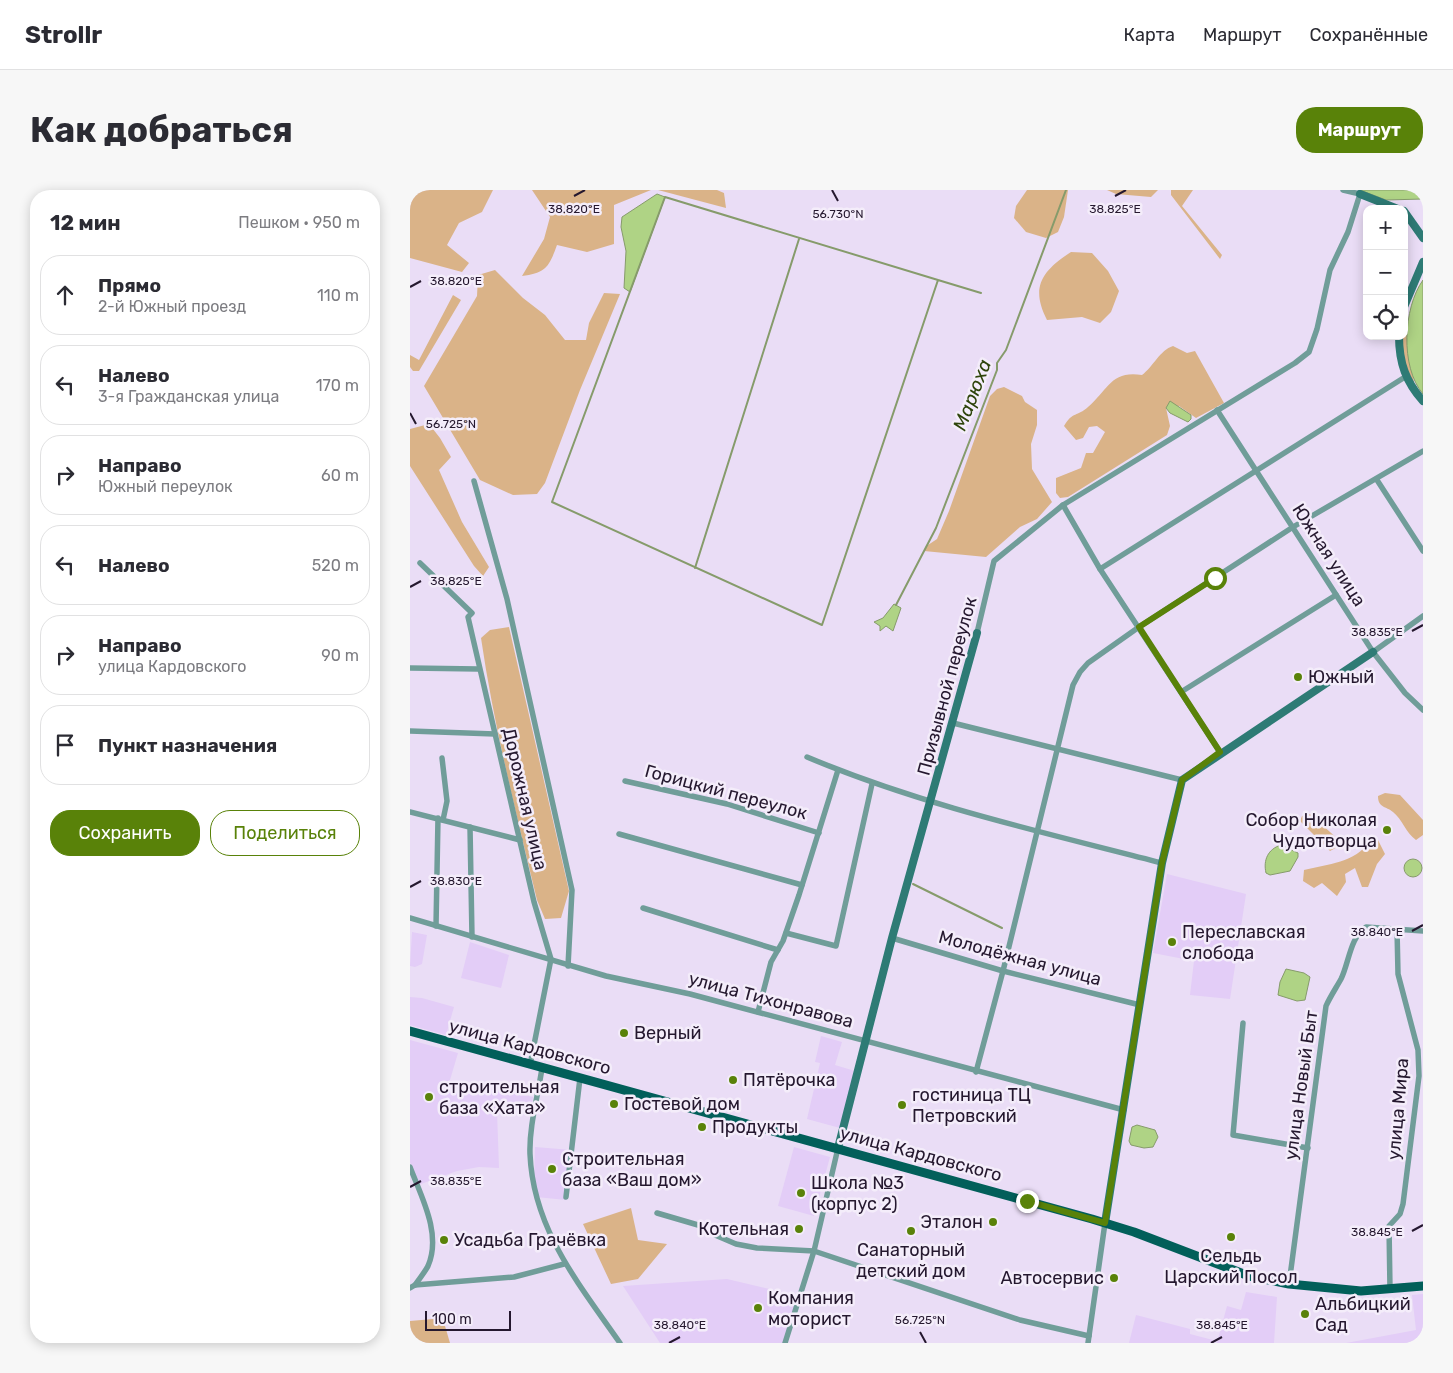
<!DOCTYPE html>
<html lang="ru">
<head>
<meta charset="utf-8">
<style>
  body { margin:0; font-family:Rubik,sans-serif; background:#f7f7f7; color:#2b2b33 }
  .controls { position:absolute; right:15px; top:15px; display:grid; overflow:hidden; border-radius:10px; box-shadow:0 2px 12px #0003 }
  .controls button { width:45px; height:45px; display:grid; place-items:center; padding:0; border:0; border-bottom:1px solid #e1e1e2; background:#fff; color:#2b2b33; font:25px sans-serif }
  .scale { position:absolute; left:15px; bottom:12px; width:86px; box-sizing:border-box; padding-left:5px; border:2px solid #25182f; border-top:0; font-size:14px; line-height:18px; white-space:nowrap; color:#25182f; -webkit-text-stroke:4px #f4edfa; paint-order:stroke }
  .stop { position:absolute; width:15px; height:15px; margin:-11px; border:4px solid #598209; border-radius:50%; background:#fff }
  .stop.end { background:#598209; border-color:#fff; box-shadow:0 1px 5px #0008 }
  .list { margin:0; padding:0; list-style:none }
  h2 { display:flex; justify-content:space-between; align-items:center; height:65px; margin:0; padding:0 20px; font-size:21px }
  h2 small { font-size:16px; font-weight:400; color:#7c7c81 }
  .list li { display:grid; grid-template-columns:32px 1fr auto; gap:15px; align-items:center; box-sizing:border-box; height:80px; margin:0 10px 10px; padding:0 10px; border:1px solid #e1e1e2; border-radius:20px }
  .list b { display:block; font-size:19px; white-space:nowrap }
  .list p { margin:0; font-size:16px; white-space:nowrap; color:#7c7c81 }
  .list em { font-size:16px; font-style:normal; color:#7c7c81 }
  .actions { display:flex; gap:10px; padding:15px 20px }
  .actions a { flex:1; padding:11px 0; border:1px solid #598209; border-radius:20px; text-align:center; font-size:18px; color:#598209 }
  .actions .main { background:#598209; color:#fff }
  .icon { flex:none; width:28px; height:28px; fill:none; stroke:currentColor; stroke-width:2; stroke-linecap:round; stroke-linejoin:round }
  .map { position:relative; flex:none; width:1013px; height:1153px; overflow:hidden; border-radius:20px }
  header { display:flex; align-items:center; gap:30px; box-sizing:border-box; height:70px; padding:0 25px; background:#fff; border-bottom:1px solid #e1e1e2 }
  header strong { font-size:24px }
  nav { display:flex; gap:28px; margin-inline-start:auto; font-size:18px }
  .intro { display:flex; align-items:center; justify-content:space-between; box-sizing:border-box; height:120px; padding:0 30px }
  h1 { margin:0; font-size:35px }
  .button { padding:12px 22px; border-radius:20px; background:#598209; color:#fff; font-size:18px; font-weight:700 }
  main { display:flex; gap:30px; padding:0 30px }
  aside { flex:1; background:#fff; border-radius:20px; box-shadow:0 2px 12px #0003 }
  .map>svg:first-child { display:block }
  .built { fill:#e3cdf7 }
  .green { fill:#dab388 }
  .water { fill:#afd385; stroke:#869b6b }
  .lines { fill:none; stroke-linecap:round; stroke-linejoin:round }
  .stream { stroke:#869b6b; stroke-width:2 }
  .street { stroke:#709d99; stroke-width:5.5 }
  .secondary { stroke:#2e7b75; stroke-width:8 }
  .primary { stroke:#025f5a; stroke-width:9 }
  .route { stroke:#598209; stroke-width:6 }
  .ticks { fill:none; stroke:#25182f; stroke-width:2 }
  .poi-dot { fill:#598209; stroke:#f4edfa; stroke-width:2 }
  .labels { text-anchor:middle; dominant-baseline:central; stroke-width:5; stroke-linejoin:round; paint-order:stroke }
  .street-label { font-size:18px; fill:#25182f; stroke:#f4edfa }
  .poi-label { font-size:18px; fill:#25182f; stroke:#f4edfa; text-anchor:start }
  .water-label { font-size:19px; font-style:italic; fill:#2e440b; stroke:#f4edfa }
  .ticks-label { font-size:12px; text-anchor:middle; fill:#25182f; stroke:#f4edfa; stroke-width:5; stroke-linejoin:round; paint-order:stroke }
</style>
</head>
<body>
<header>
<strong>Strollr</strong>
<nav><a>Карта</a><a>Маршрут</a><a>Сохранённые</a></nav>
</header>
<div class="intro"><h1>Как добраться</h1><a class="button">Маршрут</a></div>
<main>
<aside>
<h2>12 мин<small>Пешком · 950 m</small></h2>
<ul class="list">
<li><svg class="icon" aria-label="ahead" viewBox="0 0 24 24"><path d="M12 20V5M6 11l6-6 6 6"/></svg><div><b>Прямо</b><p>2-й Южный проезд</p></div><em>110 m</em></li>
<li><svg class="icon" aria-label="left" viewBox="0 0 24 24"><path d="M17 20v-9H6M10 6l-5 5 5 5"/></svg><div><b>Налево</b><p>3-я Гражданская улица</p></div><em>170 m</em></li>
<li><svg class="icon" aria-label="right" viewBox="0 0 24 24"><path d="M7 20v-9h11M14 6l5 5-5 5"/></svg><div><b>Направо</b><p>Южный переулок</p></div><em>60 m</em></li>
<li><svg class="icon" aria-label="left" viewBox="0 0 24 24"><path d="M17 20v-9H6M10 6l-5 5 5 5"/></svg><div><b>Налево</b></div><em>520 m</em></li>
<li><svg class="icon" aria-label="right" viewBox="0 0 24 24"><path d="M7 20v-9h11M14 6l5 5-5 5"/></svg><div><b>Направо</b><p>улица Кардовского</p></div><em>90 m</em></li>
<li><svg class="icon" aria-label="arrive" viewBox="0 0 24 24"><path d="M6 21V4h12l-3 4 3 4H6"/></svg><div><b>Пункт назначения</b></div></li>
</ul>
<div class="actions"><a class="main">Сохранить</a><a>Поделиться</a></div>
</aside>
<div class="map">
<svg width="1013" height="1153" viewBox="0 0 1013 1153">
  <rect width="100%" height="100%" fill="#eaddf6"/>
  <g class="built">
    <path d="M757 684 836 704 820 809 780 805 784 771 743 763Z"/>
    <path d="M2 742 17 745 12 774 5 777 0 776Z"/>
    <path d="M60 752 99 765 91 798 51 788Z"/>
    <path d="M0 807 12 808 44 817 36 845 0 835Z"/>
    <path d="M411 846 432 852 425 875 445 881 430 938 397 929 410 873 405 872Z"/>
    <path d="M0 850 48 863 40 890 123 907 120 923 87 921 89 978 69 977 47 981 8 995 0 972Z"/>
    <path d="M125 957 162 960 156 1010 126 1007 124 997Z"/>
    <path d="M384 957 420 967 404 1026 368 1016Z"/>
    <path d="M317 1089 389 1106 375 1153H250L213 1096Z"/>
    <path d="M836 1102 867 1107 864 1153H807L817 1116 831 1120Z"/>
    <path d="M1013 1104V1153H936L1006 1140 1002 1105Z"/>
    <path d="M726 1125 780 1139V1144L803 1150V1153H719Z"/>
  </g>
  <g class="green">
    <path d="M0 0H83L72 22 49 33 37 55 59 73 52 82 0 68Z"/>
    <path d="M122 0H241L204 15V54L177 62 147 55C139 77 136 83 112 86L134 49 140 27Z"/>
    <path d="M248 0H307L314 3 316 18Z"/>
    <path d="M617 0H658L654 27 648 42 636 48 616 42 604 28 606 16Z"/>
    <path d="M697 0H748L741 7 706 4Z"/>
    <path d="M761 0H783L772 16 812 65 810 69 761 5Z"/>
    <path d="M661 62 682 63 698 81 709 101 701 122 690 133 672 127 637 130C620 97 632 81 661 62Z"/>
    <path d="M85 80 113 108 135 125 155 150H176L179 133 194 103 210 104 170 200 135 293 127 304 103 305 70 290 14 196 67 106 68 85Z"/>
    <path d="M43 105 51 110 9 181H3L0 177V165L9 170Z"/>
    <path d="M997 144 1004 193 1006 196H1002C996 180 993 165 992 148Z"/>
    <path d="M763 156 777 163 785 161 814 213 786 228 769 216 756 218 760 236 757 245 658 307 650 308 646 303V288L671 278 676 263H683L695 242 687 236 679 237 673 248 666 250 654 236C663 221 667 227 678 217 698 200 701 180 732 185 743 177 750 160 763 156Z"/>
    <path d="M594 197 612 206 615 212 627 220V235L621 254 622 279 642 312 627 329 610 337 576 367 514 361 518 355 527 349 539 321 580 206 587 199Z"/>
    <path d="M19 234 30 248 41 267 29 280 52 332 79 377 73 386 64 376 0 276V239Z"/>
    <path d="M99 437 159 701 151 728 135 729 127 710C106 623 84 537 71 448L80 440Z"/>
    <path d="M975 603 990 605 1013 630V645L1006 650C996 643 992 629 983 622 976 616 968 618 968 606Z"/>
    <path d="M900 624 930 651 929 656 920 661 890 631 892 626Z"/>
    <path d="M968 650 975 664 967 674 958 697H952L945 678 935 684 936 692 927 706 912 693 904 698 893 691 894 680C918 674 945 673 960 651Z"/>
    <path d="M221 1018 228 1050 257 1054 228 1089 201 1094 173 1034Z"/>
    <path d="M23 1129 35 1136 40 1153H0V1131Z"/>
  </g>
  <g class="water">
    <path d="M950 0H1013V9L976 10Z"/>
    <path d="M247 4 255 7 220 102 214 98 216 61 211 37 212 27Z"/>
    <path d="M1013 90V204C990 177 993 118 1013 90Z"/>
    <path d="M760 211 781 225V229L778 232 760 223 756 218Z"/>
    <path d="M484 414 491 418 483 441 476 436 470 441V436L464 432 473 428Z"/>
    <path d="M871 655 888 663V667L880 681 860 685 856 683C853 670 858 659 871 655Z"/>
    <circle cx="1003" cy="678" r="9"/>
    <path d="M876 779 894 783 900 787 895 810 887 811 868 805 870 792Z"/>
    <path d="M727 935 745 940 748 947 743 957 734 958 721 955 719 951 722 937Z"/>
  </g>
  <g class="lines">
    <g class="stream">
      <path d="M528 90 412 435 142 312 255 7 528 90 571 103"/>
      <path d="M285 378 389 49"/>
      <path d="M486 415 526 338 587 180V173L596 160 656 0"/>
      <path d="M503 694 592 738"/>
    </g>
    <g class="street">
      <path d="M807 220 963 462 995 503 1013 520"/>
      <path d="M967 290 1013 361"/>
      <path d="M64 291 97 409 162 700 158 776"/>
      <path d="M653 315 690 379 810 562"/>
      <path d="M10 373 62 423 58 427 124 712 141 769 120 875"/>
      <path d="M690 379 995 187"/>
      <path d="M567 443 584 371 653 315 885 173 899 162 907 139 920 80 938 42 950 4 933 0"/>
      <path d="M963 462 1013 426"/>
      <path d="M0 478 68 479"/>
      <path d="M771 502 926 405"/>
      <path d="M543 533 772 590"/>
      <path d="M0 541 85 544"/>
      <path d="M397 567C511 615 632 642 752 673"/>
      <path d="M32 568 37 611 33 630"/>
      <path d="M215 591 317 614 409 643"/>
      <path d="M0 622 110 650"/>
      <path d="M60 637 62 747"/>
      <path d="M209 644 392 695"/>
      <path d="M233 718 368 760"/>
      <path d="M0 728 196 786 280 804 714 920"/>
      <path d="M26 736 28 628"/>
      <path d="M376 743 426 756 462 594"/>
      <path d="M482 748 593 781 730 815"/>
      <path d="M348 822 361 772 373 751 389 705 428 580"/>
      <path d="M833 833 823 945 898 958"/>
      <path d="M132 878C128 906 119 936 120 964 123 1039 169 1094 210 1153"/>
      <path d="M566 882 593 781 663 495 670 482 678 473 729 437 883 337 1013 261"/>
      <path d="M0 977C11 1006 32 1044 18 1076 15 1082 9 1089 5 1095"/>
      <path d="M156 1007 170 888"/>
      <path d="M247 1023 288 1035 305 1045 326 1054 347 1058 404 1061 610 1130 679 1146"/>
      <path d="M879 1094 916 816C920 807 926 798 931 789 939 773 940 747 956 737L1013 741"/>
      <path d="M0 1098 5 1095 104 1087 154 1074"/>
      <path d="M980 1099 979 1036 990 1024 993 1014 1009 886 1008 860 988 784 987 739"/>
      <path d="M375 1153 404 1061 428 958"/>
      <path d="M678 1153 695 1033"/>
    </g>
    <g class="secondary">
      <path d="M950 4 988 19"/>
      <path d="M994 21 1013 48"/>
      <path d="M994 117 1013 72"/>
      <path d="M989 146C989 173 996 192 1013 211"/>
      <path d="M428 958 482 748 567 443"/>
      <path d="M695 1033 752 673 772 590 963 462"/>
    </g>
    <path class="primary" d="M0 841 682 1029 724 1042 839 1086 879 1094 951 1101 1013 1096"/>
  </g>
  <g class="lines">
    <path class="route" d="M617 1011 695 1033 752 673 772 590 810 562 729 437 805 388"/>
  </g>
  <path class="ticks" d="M422 0 428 11M164 6 175 0M705 6 716 0M0 97 11 91M0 223 6 234M0 397 11 391M1002 441 1013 435M0 697 11 691M1002 741 1013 735M0 997 11 991M1002 1041 1013 1035M510 1142 516 1153M259 1153 270 1147M801 1153 812 1147"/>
  <g class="poi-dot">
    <circle cx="888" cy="487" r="5"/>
    <circle cx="977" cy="640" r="5"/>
    <circle cx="762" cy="752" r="5"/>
    <circle cx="214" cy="843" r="5"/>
    <circle cx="323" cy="890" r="5"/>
    <circle cx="19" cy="907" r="5"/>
    <circle cx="204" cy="914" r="5"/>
    <circle cx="492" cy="915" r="5"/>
    <circle cx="292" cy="937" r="5"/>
    <circle cx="142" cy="979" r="5"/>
    <circle cx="391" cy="1003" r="5"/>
    <circle cx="583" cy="1032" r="5"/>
    <circle cx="389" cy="1039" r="5"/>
    <circle cx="501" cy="1041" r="5"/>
    <circle cx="821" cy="1047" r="5"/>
    <circle cx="34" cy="1050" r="5"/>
    <circle cx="704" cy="1088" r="5"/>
    <circle cx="348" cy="1118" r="5"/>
    <circle cx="895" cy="1124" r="5"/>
  </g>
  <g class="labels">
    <g class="street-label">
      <text transform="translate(919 365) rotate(57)">Южная улица</text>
      <text transform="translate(537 496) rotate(-75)">Призывной переулок</text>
      <text transform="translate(316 602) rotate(15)">Горицкий переулок</text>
      <text transform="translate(115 609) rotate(77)">Дорожная улица</text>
      <text transform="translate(610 768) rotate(15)">Молодёжная улица</text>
      <text transform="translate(361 810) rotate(15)">улица Тихонравова</text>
      <text transform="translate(120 857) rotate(15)">улица Кардовского</text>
      <text transform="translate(891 895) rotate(-82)">улица Новый Быт</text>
      <text transform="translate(988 919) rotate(-85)">улица Мира</text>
      <text transform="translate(511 964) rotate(15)">улица Кардовского</text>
    </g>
    <g class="poi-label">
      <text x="898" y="487">Южный</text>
      <text x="967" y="630" text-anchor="end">Собор Николая<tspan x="967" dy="21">Чудотворца</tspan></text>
      <text x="772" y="742">Переславская<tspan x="772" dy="21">слобода</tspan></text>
      <text x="224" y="843">Верный</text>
      <text x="333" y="890">Пятёрочка</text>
      <text x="29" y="897">строительная<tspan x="29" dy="21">база «Хата»</tspan></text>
      <text x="502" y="905">гостиница ТЦ<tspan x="502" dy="21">Петровский</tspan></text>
      <text x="214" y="914">Гостевой дом</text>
      <text x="302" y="937">Продукты</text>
      <text x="152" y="969">Строительная<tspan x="152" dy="21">база «Ваш дом»</tspan></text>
      <text x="401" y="993">Школа №3<tspan x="401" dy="21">(корпус 2)</tspan></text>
      <text x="573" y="1032" text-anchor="end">Эталон</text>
      <text x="379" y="1039" text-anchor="end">Котельная</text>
      <text x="44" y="1050">Усадьба Грачёвка</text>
      <text x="501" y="1060" text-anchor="middle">Санаторный<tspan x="501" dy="21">детский дом</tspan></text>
      <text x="821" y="1066" text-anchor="middle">Сельдь<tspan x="821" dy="21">Царский Посол</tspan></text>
      <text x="694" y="1088" text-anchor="end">Автосервис</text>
      <text x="358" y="1108">Компания<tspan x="358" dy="21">моторист</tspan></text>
      <text x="905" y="1114">Альбицкий<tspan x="905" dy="21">Сад</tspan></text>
    </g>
    <g class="water-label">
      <text transform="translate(562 205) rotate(-69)">Марюха</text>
    </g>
  </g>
  <g class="ticks-label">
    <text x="164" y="23">38.820°E</text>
    <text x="705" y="23">38.825°E</text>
    <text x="428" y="28">56.730°N</text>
    <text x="46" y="95">38.820°E</text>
    <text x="41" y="238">56.725°N</text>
    <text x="46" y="395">38.825°E</text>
    <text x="967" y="446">38.835°E</text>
    <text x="46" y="695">38.830°E</text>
    <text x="967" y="746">38.840°E</text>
    <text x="46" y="995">38.835°E</text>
    <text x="967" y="1046">38.845°E</text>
    <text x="510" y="1134">56.725°N</text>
    <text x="270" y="1139">38.840°E</text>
    <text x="812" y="1139">38.845°E</text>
  </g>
</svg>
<div class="controls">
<button>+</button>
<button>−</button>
<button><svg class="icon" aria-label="locate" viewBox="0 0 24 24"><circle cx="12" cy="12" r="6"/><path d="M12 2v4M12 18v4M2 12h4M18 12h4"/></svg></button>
</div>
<div class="scale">100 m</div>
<div class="stop" style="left:805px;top:388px"></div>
<div class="stop end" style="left:617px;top:1011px"></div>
</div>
</main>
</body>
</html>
